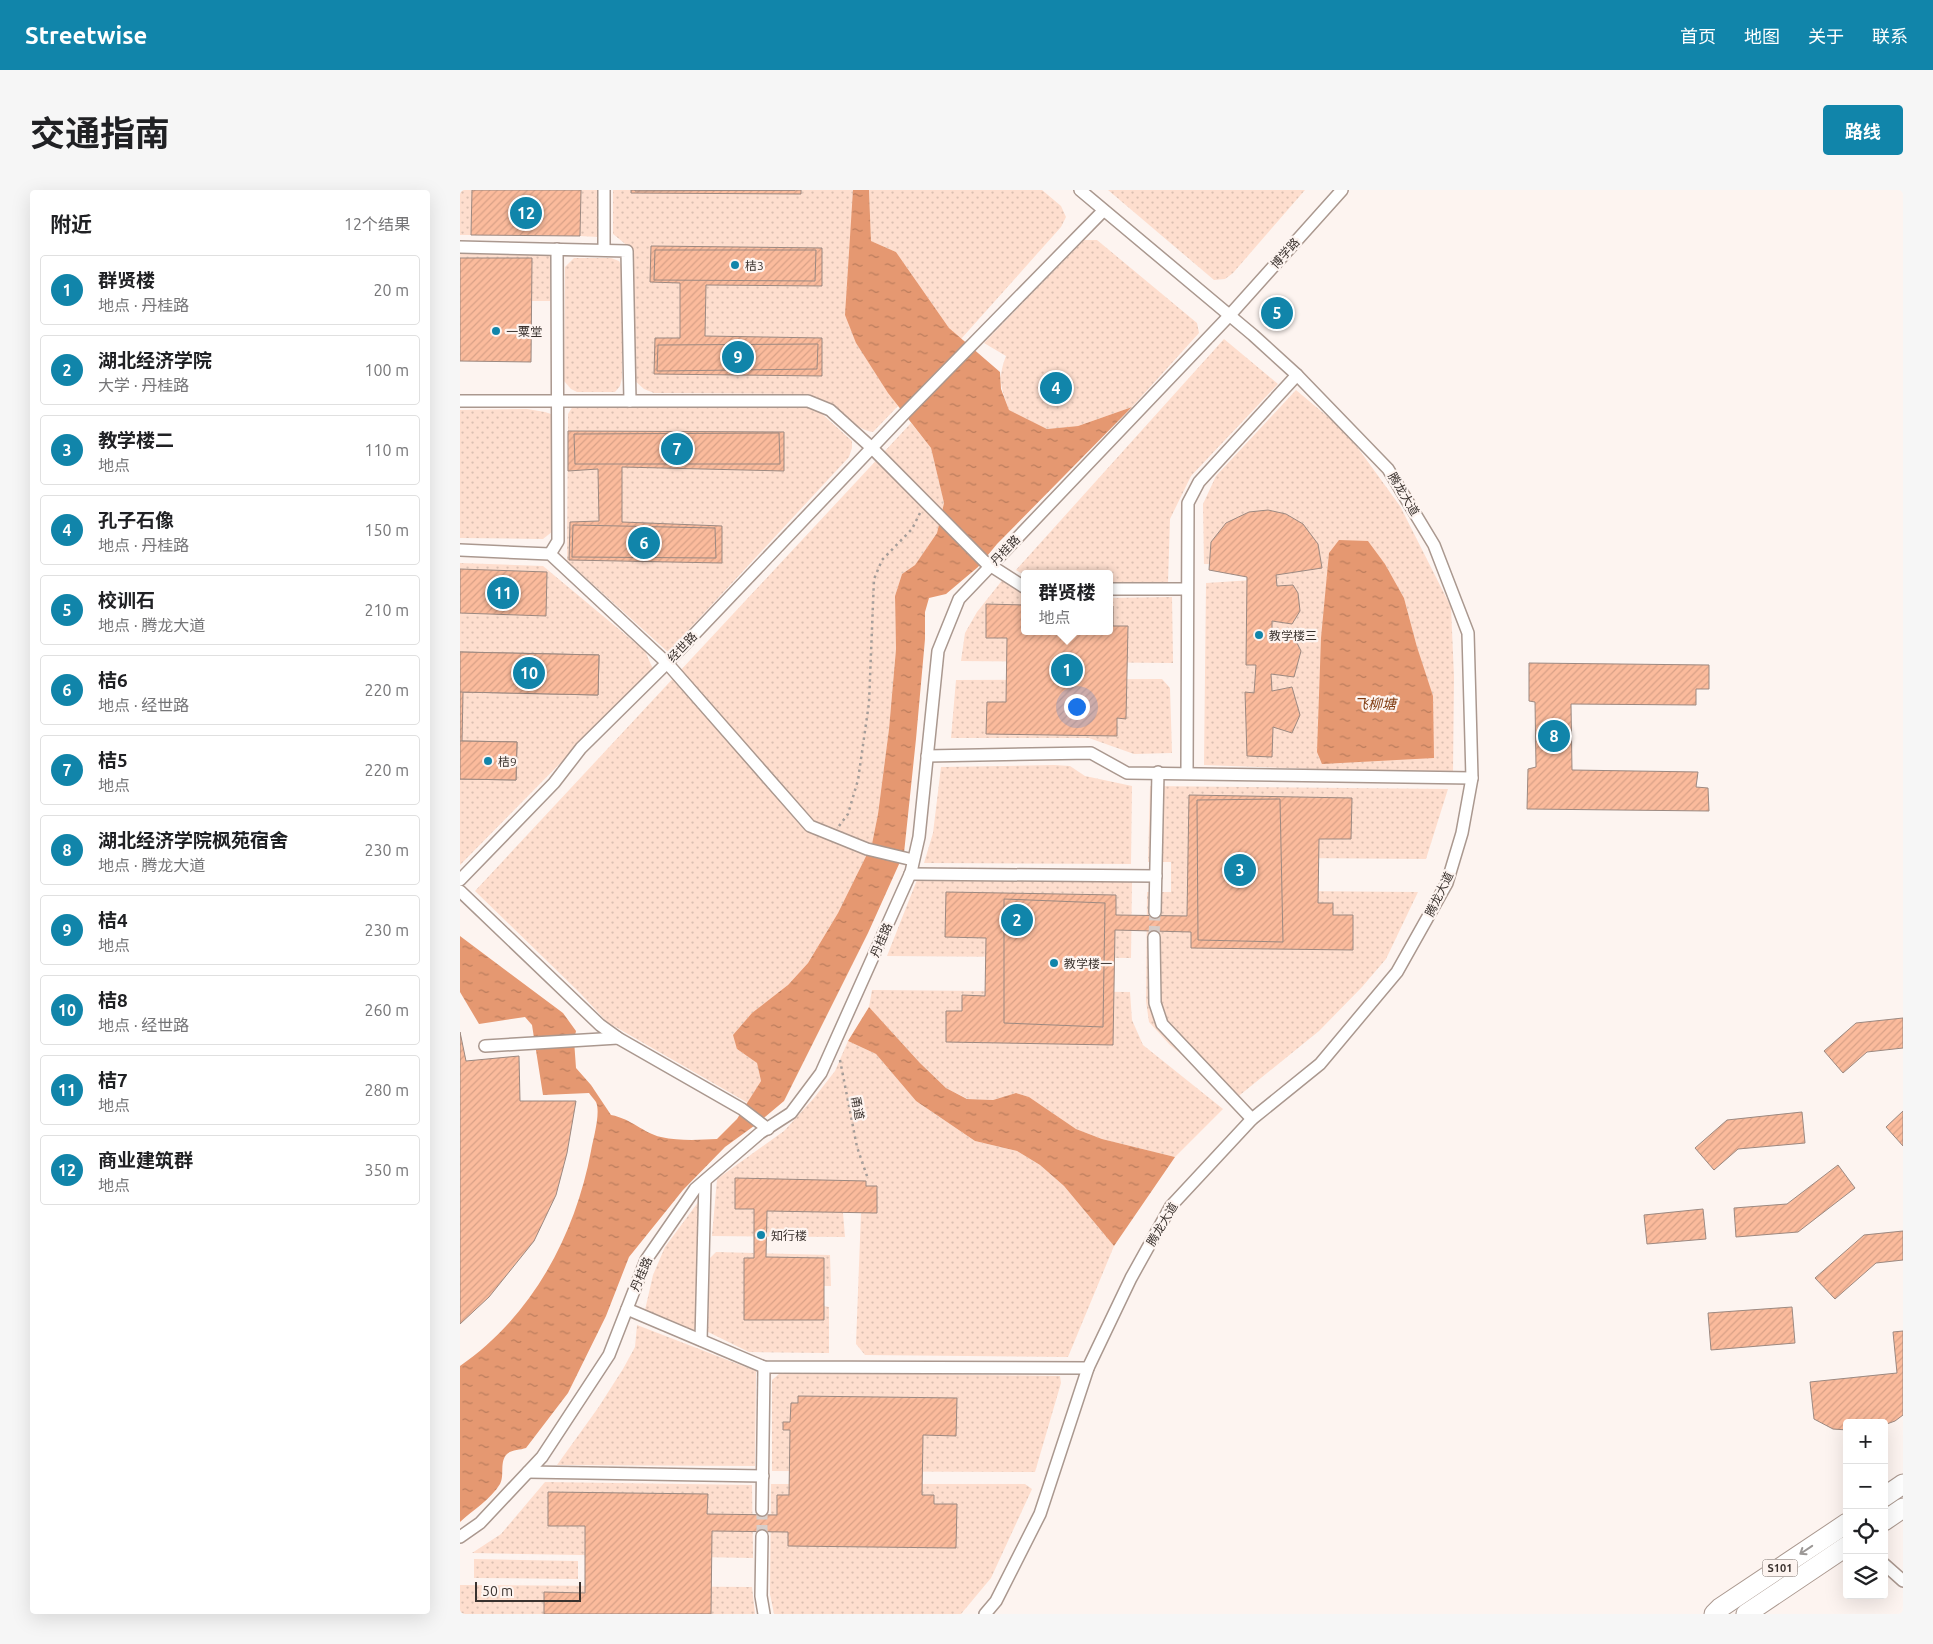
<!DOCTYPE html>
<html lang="zh">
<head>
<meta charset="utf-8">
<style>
  body { margin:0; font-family:Ubuntu,"Noto Sans SC",sans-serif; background:#f6f6f6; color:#202124 }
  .controls { position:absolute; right:15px; bottom:15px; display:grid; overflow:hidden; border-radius:5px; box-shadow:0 5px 20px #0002 }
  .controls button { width:45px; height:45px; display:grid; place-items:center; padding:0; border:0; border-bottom:1px solid #e0e0e0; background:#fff; color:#202124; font:25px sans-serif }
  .scale { position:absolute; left:15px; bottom:12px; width:106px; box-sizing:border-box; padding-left:5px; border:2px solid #3a322e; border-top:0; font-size:14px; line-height:18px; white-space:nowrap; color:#3a322e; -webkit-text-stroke:4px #fdf4f0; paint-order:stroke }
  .you { position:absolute; left:616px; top:516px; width:18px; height:18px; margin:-12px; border:4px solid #fff; border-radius:50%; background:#1a73e8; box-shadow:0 0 0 8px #1a73e833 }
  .badge { display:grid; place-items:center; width:32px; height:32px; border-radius:50%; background:#1185aa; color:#fff; font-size:16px; font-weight:700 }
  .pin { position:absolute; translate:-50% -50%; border:2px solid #fff; box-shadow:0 1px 5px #0006 }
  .popup { position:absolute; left:561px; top:380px; width:92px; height:65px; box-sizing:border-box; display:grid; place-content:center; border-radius:5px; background:#fff; filter:drop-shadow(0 1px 4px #0005); font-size:16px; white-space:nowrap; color:#757577 }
  .popup b { font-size:19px; color:#202124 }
  .popup::after { content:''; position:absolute; left:50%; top:100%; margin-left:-10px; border:10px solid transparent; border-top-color:#fff }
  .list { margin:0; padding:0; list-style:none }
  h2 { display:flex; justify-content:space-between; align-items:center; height:65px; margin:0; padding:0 20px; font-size:21px }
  h2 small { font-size:16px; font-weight:400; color:#757577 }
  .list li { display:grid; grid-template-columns:32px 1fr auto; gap:15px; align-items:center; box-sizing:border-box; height:70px; margin:0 10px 10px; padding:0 10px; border:1px solid #e0e0e0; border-radius:5px }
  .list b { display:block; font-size:19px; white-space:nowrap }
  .list p { margin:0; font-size:16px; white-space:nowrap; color:#757577 }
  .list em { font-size:16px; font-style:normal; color:#757577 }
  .icon { flex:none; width:28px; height:28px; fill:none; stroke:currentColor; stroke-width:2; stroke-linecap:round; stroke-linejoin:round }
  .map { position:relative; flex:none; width:1443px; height:1424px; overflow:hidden; border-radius:5px }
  header { display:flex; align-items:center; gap:30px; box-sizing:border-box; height:70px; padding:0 25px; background:#1185aa; color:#fff }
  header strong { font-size:24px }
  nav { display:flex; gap:28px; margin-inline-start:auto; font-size:18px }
  .intro { display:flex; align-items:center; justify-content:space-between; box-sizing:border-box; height:120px; padding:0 30px }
  h1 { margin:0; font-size:35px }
  .button { padding:12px 22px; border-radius:5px; background:#1185aa; color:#fff; font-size:18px; font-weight:700 }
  main { display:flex; gap:30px; padding:0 30px }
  aside { flex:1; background:#fff; border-radius:5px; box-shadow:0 5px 20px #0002 }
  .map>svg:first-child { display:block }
  .grass { fill:url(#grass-dots); fill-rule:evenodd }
  .water { fill:url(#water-ripples) }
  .building { fill:url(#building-hatch); stroke:#9c8981 }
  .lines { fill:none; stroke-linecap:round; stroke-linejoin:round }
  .street-tunnel { stroke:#d6cdc9; stroke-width:11; stroke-dasharray:11 5.5; stroke-linecap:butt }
  .street-casing { stroke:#aa988f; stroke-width:14 }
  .primary-casing { stroke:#aa988f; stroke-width:21 }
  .path { stroke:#a59d99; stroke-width:2.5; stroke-dasharray:2.5 4; stroke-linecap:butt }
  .street { stroke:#fff; stroke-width:11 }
  .primary { stroke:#fff; stroke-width:19 }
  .oneway { stroke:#9c9896 }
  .poi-dot { fill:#1185aa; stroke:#fdf4f0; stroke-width:2 }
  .labels { text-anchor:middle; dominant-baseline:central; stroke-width:4.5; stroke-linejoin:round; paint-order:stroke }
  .shield { fill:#fdf4f0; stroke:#746c68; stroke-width:1 }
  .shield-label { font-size:11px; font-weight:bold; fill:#3a322e }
  .street-label { font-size:12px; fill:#3a322e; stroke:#fdf4f0 }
  .poi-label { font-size:12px; fill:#3a322e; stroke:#fdf4f0; text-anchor:start }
  .water-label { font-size:14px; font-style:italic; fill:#813b10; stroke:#fdf4f0 }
</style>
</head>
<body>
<header>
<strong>Streetwise</strong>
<nav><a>首页</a><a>地图</a><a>关于</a><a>联系</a></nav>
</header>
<div class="intro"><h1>交通指南</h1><a class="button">路线</a></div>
<main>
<aside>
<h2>附近<small>12个结果</small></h2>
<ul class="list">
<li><span class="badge">1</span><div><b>群贤楼</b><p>地点 · 丹桂路</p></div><em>20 m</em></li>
<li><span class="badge">2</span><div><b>湖北经济学院</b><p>大学 · 丹桂路</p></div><em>100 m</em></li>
<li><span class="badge">3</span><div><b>教学楼二</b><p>地点</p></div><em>110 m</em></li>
<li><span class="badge">4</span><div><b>孔子石像</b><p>地点 · 丹桂路</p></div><em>150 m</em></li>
<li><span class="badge">5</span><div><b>校训石</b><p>地点 · 腾龙大道</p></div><em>210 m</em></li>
<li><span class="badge">6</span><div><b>桔6</b><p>地点 · 经世路</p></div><em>220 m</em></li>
<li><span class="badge">7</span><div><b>桔5</b><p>地点</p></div><em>220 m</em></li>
<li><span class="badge">8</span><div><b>湖北经济学院枫苑宿舍</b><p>地点 · 腾龙大道</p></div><em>230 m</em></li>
<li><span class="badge">9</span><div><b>桔4</b><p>地点</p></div><em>230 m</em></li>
<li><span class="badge">10</span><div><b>桔8</b><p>地点 · 经世路</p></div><em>260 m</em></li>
<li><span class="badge">11</span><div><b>桔7</b><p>地点</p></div><em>280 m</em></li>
<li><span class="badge">12</span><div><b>商业建筑群</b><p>地点</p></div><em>350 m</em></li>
</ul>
</aside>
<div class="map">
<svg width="1443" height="1424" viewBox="0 0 1443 1424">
  <defs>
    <pattern id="grass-dots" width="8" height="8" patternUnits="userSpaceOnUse" patternTransform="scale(1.25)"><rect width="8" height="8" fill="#fedece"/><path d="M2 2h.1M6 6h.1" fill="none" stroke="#dabfb1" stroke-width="1.8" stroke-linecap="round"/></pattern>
    <pattern id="water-ripples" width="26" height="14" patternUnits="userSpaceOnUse" patternTransform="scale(1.25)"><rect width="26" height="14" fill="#e59871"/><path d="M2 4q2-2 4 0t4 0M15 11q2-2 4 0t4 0" fill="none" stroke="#bb7d5d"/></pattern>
    <pattern id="building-hatch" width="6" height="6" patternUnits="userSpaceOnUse" patternTransform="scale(1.25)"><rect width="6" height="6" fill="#fbbb9c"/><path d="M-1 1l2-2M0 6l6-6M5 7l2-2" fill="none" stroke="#d8a187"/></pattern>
  </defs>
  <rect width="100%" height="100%" fill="#fdf4f0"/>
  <g class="grass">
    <path d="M0 0H12L11 45H0Z"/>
    <path d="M121 0H138V47L120 46Z"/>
    <path d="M153 0H393L396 153 438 216 413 242C396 240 385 223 371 214 361 208 349 206 337 204L194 203 184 199 174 190V61L153 44Z"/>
    <path d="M409 0H582L601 16 606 27 601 37 501 149 489 138 436 62 411 51Z"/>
    <path d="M648 0H845L773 83 765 89 754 90Z"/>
    <path d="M624 50H637L737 133 739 143 672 217 618 236 587 239 549 220C541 197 537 190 546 166L524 153Z"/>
    <path d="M0 63 90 65V111H71V69L0 68Z"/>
    <path d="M114 68H151L159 71 163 79 162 188 160 196 155 202H117L111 199 104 191 105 77Z"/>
    <path d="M764 149 818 194 731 286 710 329 708 393H650V384L564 385 556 380Z"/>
    <path d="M836 200 887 243 940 316 991 417 994 487 993 584 744 575 746 393 793 390V375L744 374 743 314 756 286ZM908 351 925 374 944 408 957 457Z"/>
    <path d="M113 216 350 218 361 223 392 251V258L389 267 208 462 107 371 108 224Z"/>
    <path d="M67 219 85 222 94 225 93 341 83 349 0 348V220Z"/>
    <path d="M451 233 471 258 484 313 477 343 455 375 442 384 435 406 436 459 429 539 418 624 412 654 378 723 348 773 328 795 277 859 297 873 301 891 288 913 147 832 120 803 15 701Z"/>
    <path d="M0 373 83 376 185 461 193 479 0 675Z"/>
    <path d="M544 388 564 400V441H650V408L712 407 713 473 501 471 505 443 517 422Z"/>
    <path d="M702 489 710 498 712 563 674 564 629 548H491L496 490Z"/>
    <path d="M594 575 610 576 625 586 672 596 671 674 464 673 473 643 481 577Z"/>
    <path d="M690 596 988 599 966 669 830 668 831 701 958 702 926 769 902 797 859 841 775 909 710 855 689 832 686 811 687 702H711V672H688Z"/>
    <path d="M457 690H672L671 768 427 766Z"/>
    <path d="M412 800 670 802 672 830 683 855 763 919 715 967 642 949 616 939 569 907 556 903 533 910 508 909 486 898 460 873 409 817Z"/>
    <path d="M388 851 416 864 456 911 515 951 557 961 580 975 604 996 654 1056 608 1167 405 1165 396 1154 401 1023H383L385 1047 252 1046 257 989 324 941 354 908 375 881Z"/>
    <path d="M239 1011 235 1142 185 1120 193 1085 205 1057Z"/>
    <path d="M256 1062 370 1065 371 1096H364V1116L369 1117V1163L289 1162 248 1142 250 1068Z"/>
    <path d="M177 1135 296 1181 295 1276 97 1275 138 1218 163 1179 175 1157Z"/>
    <path d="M328 1182 600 1186 601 1193 575 1282 312 1281V1190L319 1184Z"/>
    <path d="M85 1292 292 1295 293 1368 12 1363 41 1344Z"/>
    <path d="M311 1294H565L572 1299 531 1388 501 1424H314L310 1404Z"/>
    <path d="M14 1369 118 1371V1389L14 1388Z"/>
    <path d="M0 1395 292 1397 295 1424H0Z"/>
  </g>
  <g class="water">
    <path d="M393 0H409L411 51 436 62 489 138 540 182 541 199 549 220 587 239 618 236 672 217 537 354 518 377 486 404 469 408 465 422V449L456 549 444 663 408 743 324 911 298 933 265 957 223 1000 169 1067 146 1126 108 1203 66 1258C60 1260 51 1260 47 1264 39 1272 45 1285 40 1294 31 1309 13 1320 0 1332V1176C72 1126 115 1046 131 961 133 949 141 923 136 912 134 909 131 906 129 903L83 905 72 835 65 827 19 834 0 802V746L103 823 116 841 114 850 116 878 131 895 151 925C172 929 183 943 201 947 219 951 238 950 257 949L277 929 301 891 297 873 277 859 273 845 292 823 328 795 348 773 378 723 412 654 418 624 429 539 436 459 435 406 442 384 455 375 477 343 484 313 471 258 428 203 396 153 385 125Z"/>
    <path d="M879 350 908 351 925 374 944 408 957 457 973 506 974 568 862 574 857 562 861 448 869 363Z"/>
    <path d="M409 817 460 873 486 898 507 909 533 910 556 903 569 907 616 939 642 949 715 967 654 1056 604 996 580 975 557 961 515 951 456 911 416 864 388 851Z"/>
  </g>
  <g class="building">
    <path d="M12 0H121L120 46 11 45Z"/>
    <path d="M171 0H341V4L171 3Z"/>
    <path d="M175 0H335L175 1Z"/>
    <path d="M191 56 362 58V96L246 95 245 146 362 148V186L194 184 195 148H220V93L190 92Z"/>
    <path d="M195 60H356L355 91 194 90Z"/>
    <path d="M0 68H72L71 172 0 171Z"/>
    <path d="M358 154 357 179 197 181 198 155Z"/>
    <path d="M108 241 324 242V281L162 277V332L262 336V373L109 370 110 332 139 331 138 279 108 281Z"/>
    <path d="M319 243 320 274H115L114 244Z"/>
    <path d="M808 320 826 324 843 334 858 354 862 378 816 385 817 396 833 395 838 403 840 421 832 434 812 431V447L832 443 841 461 834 487 811 484 812 501 832 497 840 525 832 543 813 537 812 567 787 566 785 502 794 503 796 475H786L787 387 749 380 751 352 766 333 789 322Z"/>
    <path d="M113 335 255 338 256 368 112 367Z"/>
    <path d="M0 379 87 382 86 426 0 423Z"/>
    <path d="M526 414 564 415V441H650V416H653V436H668L666 529 657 528V546L526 544 527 512H546L547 448H526Z"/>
    <path d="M0 462 139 465 138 505 3 502 2 551 57 552 56 590 0 589Z"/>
    <path d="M0 462 139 465 138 505 0 502Z"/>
    <path d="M1069 473 1249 475V499H1236V515L1111 514 1112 580 1238 582 1236 597 1248 598 1249 621 1067 619 1068 579 1076 577 1075 512 1069 511Z"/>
    <path d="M0 551 57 552 56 590 0 589Z"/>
    <path d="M729 605 892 608 891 649H859L858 713H873V725H893V760L731 758V742L655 740 653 855 486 852V821H502V805L525 806 526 748 485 747 486 702 656 705V725L727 726Z"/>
    <path d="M820 609 823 752 738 750 737 610Z"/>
    <path d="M544 709 645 713 643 837 544 833Z"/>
    <path d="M1443 828V858L1407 862 1383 883 1364 861 1396 833Z"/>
    <path d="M0 842 6 871 59 866 60 911H116L107 963 96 1005 74 1051 29 1107 0 1134Z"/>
    <path d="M1443 921V956L1426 937Z"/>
    <path d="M1342 922 1345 953 1278 959 1254 980 1235 958 1267 930Z"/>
    <path d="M1378 975 1395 998 1338 1042 1276 1047 1274 1018 1327 1014Z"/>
    <path d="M275 988 406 991V996H417V1023L307 1021 306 1067 364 1068V1130H284V1068H294V1019H275Z"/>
    <path d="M1243 1019 1246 1049 1187 1054 1184 1025Z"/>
    <path d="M1443 1041V1070L1416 1073 1375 1109 1355 1088 1404 1045Z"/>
    <path d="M1332 1117 1335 1153 1251 1160 1248 1123Z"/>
    <path d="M1443 1141V1225L1435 1231 1424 1235V1233H1387V1240L1373 1239 1354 1229 1350 1192 1437 1183 1433 1142Z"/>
    <path d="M338 1206 497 1208 496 1246 463 1245 462 1305H474V1314H497L496 1358 328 1356V1342L252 1341 251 1424H84V1402L125 1403V1336H88V1302L248 1304 247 1324 317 1325V1305H329L330 1240H323V1232H330L331 1213H338Z"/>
  </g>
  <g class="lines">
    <g class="street-tunnel">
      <path d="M694 747 695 722"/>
      <path d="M302 1346V1320"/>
    </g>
    <g class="street-casing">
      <g id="street">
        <path d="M0 57 167 61 170 211"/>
        <path d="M144 60V0"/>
        <path d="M0 211H348L370 220 412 258 525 372 564 397"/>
        <path d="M0 360 90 364 207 473 350 636 407 659 453 670"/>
        <path d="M90 364 98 351 97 59"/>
        <path d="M650 399H727"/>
        <path d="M467 566 631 563 667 583 1012 588"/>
        <path d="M727 583 728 313 739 292 837 185"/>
        <path d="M450 684 696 686"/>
        <path d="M0 690 94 593 121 558 207 473 444 224 643 21"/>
        <path d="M0 701 140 835 158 848 282 919 308 939"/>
        <path d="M695 722 698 582"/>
        <path d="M694 747 695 813 702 834 792 929"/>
        <path d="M25 856 158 848"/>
        <path d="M167 1119 304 1177 628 1178"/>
        <path d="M241 1150 245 991"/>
        <path d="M68 1282 303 1286"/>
        <path d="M302 1320 304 1177"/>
        <path d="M302 1346 301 1406 304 1424"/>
        <path d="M0 1347 20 1333 82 1267 149 1165 186 1070 235 999 300 943 331 923 361 883 451 682 459 647 478 461 499 409 769 126 882 0"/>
        <path d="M1424 1374 1443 1391"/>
        <path d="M525 1424 536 1411 580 1324 628 1178 671 1088 711 1016 792 929 860 874 937 782 987 693 1002 643 1012 588 1008 443 974 355 928 279 837 185 793 145 620 0"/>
      </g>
    </g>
    <g class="primary-casing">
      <g id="primary">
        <path d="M1424 1307 1443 1294"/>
        <path d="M1424 1331 1443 1318"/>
        <path d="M1254 1424 1260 1418 1387 1333"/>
        <path d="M1286 1424 1387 1356"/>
      </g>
    </g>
    <g class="path">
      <path d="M379 636 388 624 398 590 409 513 414 389 422 370 452 339 460 323"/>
      <path d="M380 870 397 957 408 989"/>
    </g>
    <use href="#street" class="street"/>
    <use href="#primary" class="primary"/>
  </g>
  <defs><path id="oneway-shaft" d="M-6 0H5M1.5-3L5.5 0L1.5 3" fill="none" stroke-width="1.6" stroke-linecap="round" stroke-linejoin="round" transform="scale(1.25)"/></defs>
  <use class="oneway" href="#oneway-shaft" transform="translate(1346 1360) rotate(146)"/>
  <g class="poi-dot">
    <circle cx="275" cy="75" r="5"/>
    <circle cx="36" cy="141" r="5"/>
    <circle cx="799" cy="445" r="5"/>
    <circle cx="28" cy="571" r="5"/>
    <circle cx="594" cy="773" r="5"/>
    <circle cx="301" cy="1045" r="5"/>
  </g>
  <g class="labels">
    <rect class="shield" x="1302.5" y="1369.5" width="35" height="17" rx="4"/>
    <g class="shield-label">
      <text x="1320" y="1378">S101</text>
    </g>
    <g class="street-label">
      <text transform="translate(825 63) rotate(-48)">博学路</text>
      <text transform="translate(944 304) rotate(59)">腾龙大道</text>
      <text transform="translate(545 360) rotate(-46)">丹桂路</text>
      <text transform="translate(222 457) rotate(-46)">经世路</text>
      <text transform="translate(979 704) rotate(-64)">腾龙大道</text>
      <text transform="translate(421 750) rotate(-66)">丹桂路</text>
      <text transform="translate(398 918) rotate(79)">甬道</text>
      <text transform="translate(702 1034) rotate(-59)">腾龙大道</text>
      <text transform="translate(181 1084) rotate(-66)">丹桂路</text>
    </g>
    <g class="poi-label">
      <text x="285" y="75">桔3</text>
      <text x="46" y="141">一粟堂</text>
      <text x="809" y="445">教学楼三</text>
      <text x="38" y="571">桔9</text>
      <text x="604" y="773">教学楼一</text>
      <text x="311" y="1045">知行楼</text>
    </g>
    <g class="water-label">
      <text x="915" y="514">飞柳塘</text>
    </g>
  </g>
</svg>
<div class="controls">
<button>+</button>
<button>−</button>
<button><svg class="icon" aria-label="locate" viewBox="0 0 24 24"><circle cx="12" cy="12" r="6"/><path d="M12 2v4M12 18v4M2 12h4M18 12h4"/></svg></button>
<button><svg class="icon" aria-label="layers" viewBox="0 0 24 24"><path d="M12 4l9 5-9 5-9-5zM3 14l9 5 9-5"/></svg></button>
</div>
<div class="scale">50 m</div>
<div class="you"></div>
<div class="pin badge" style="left:607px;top:480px">1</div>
<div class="popup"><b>群贤楼</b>地点</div>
<div class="pin badge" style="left:557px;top:730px">2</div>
<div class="pin badge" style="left:780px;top:680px">3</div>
<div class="pin badge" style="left:596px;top:198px">4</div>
<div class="pin badge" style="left:817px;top:123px">5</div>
<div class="pin badge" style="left:184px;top:353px">6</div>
<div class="pin badge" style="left:217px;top:259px">7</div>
<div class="pin badge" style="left:1094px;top:546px">8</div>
<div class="pin badge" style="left:278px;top:167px">9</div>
<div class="pin badge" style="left:69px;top:483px">10</div>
<div class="pin badge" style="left:43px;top:403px">11</div>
<div class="pin badge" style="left:66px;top:23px">12</div>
</div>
</main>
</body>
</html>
